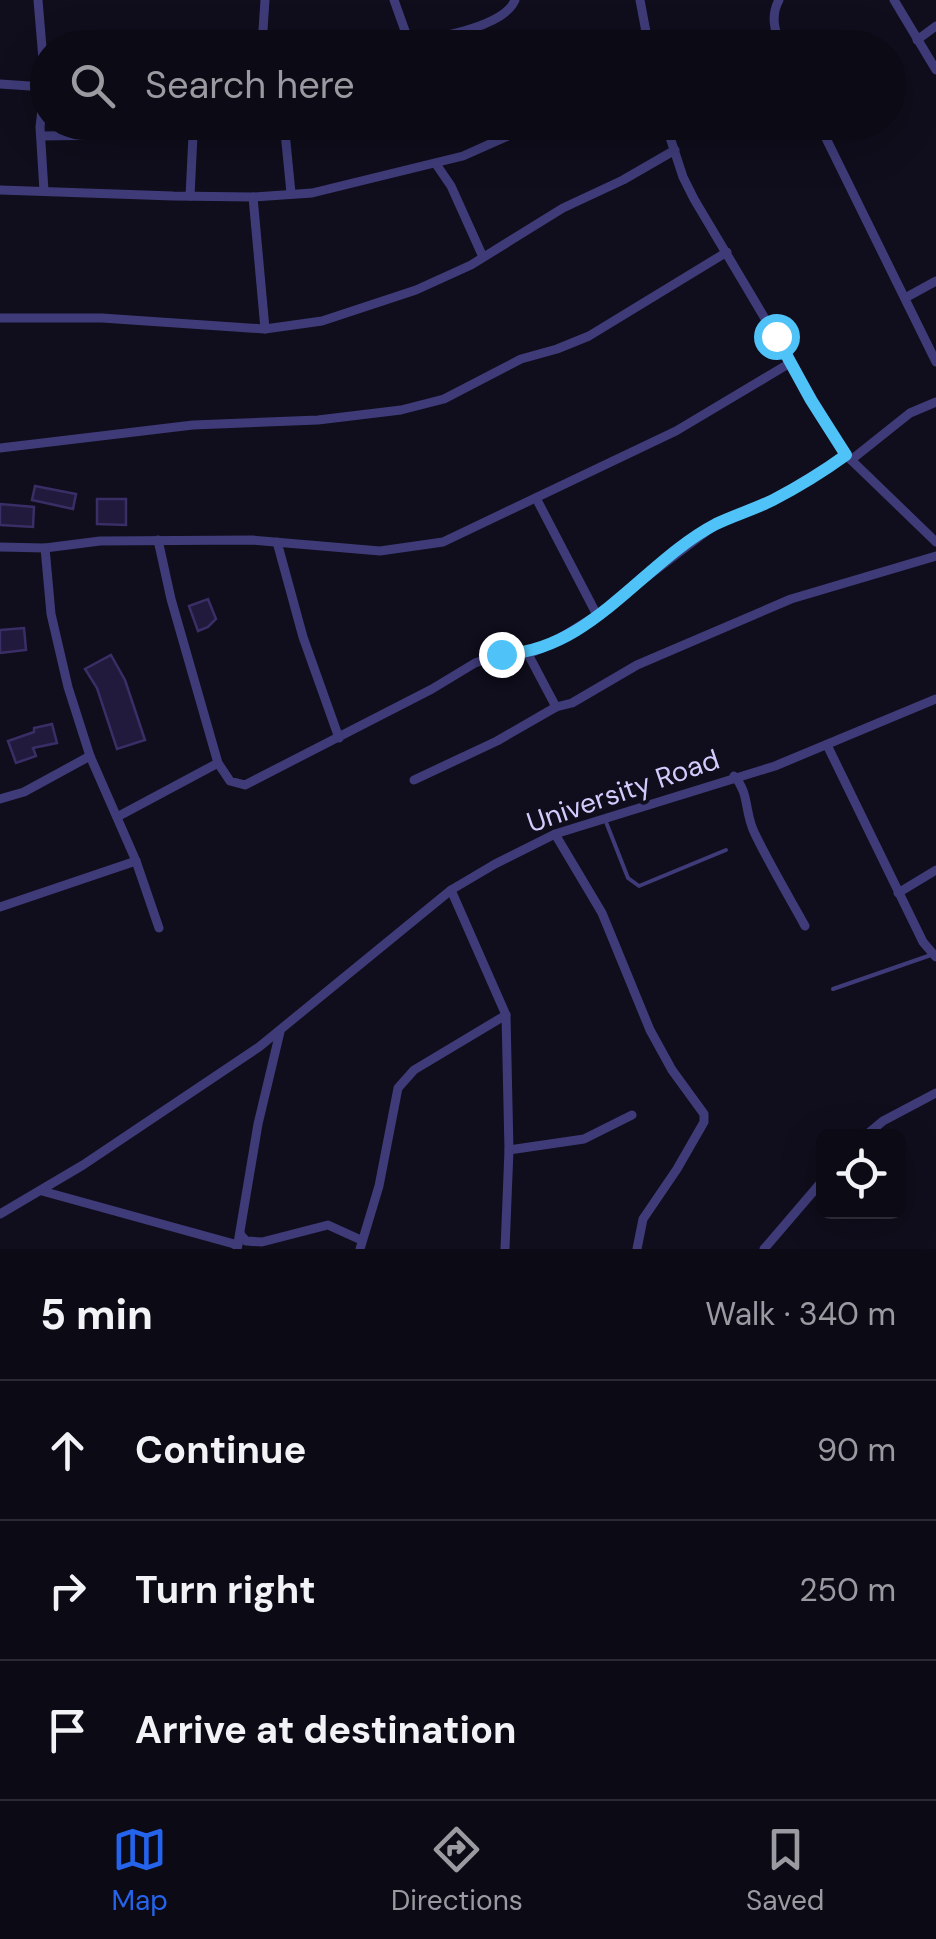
<!DOCTYPE html>
<html lang="en">
<head>
<meta charset="utf-8">
<style>
  body { margin:0; font-family:"DM Sans",sans-serif; background:#15131e; color:#f1f3f6 }
  .controls { position:absolute; right:30px; bottom:30px; display:grid; overflow:hidden; border-radius:15px; box-shadow:0 10px 40px #0002 }
  .controls button { width:90px; height:90px; display:grid; place-items:center; padding:0; border:0; border-bottom:2px solid #2c2b34; background:#0c0a15; color:#f1f3f6; font:50px sans-serif }
  .stop { position:absolute; width:30px; height:30px; margin:-22px; border:8px solid #4fc3f7; border-radius:50%; background:#fff }
  .stop.end { background:#4fc3f7; border-color:#fff; box-shadow:0 2px 10px #0008 }
  .list { margin:0; padding:0; list-style:none }
  h2 { display:flex; justify-content:space-between; align-items:center; height:130px; margin:0; padding:0 40px; font-size:42px }
  h2 small { font-size:32px; font-weight:400; color:#9a9aa0 }
  .list li { display:grid; grid-template-columns:65px 1fr auto; gap:30px; align-items:center; box-sizing:border-box; height:140px; padding:0 40px; border-top:2px solid #2c2b34 }
  .list b { display:block; font-size:38px; white-space:nowrap }
  .list em { font-size:32px; font-style:normal; color:#9a9aa0 }
  .icon { flex:none; width:55px; height:55px; fill:none; stroke:currentColor; stroke-width:2; stroke-linecap:round; stroke-linejoin:round }
  .map { position:relative; flex:none; width:936px; height:1249px; overflow:hidden }
  .search { position:absolute; background:#0c0a15; box-shadow:0 10px 40px #0002; left:30px; right:30px; top:30px; height:110px; display:flex; align-items:center; gap:25px; box-sizing:border-box; padding:0 35px; border-radius:55px; color:#9a9aa0; font-size:38px }
  .sheet { height:550px; background:#0c0a15 }
  nav { display:flex; justify-content:space-around; align-items:center; box-sizing:border-box; height:140px; border-top:2px solid #2c2b34; background:#0c0a15; font-size:28px; color:#9a9aa0 }
  nav a { display:grid; justify-items:center; gap:5px }
  nav .on { color:#2563eb }
  .map>svg:first-child { display:block }
  .building { fill:#221a3c; stroke:#3a2e66; stroke-width:2.5 }
  .lines { fill:none; stroke-linecap:round; stroke-linejoin:round }
  .lane { stroke:#3e3b78; stroke-width:4 }
  .street { stroke:#3e3b78; stroke-width:9 }
  .route { stroke:#4fc3f7; stroke-width:12 }
  .labels { text-anchor:middle; dominant-baseline:central; stroke-width:8; stroke-linejoin:round; paint-order:stroke }
  .street-label { font-size:28px; fill:#d2cbfc; stroke:#100d1c }
</style>
</head>
<body>
<div class="map">
<svg width="936" height="1249" viewBox="0 0 936 1249">
  <rect width="100%" height="100%" fill="#100d1c"/>
  <g class="building">
    <path d="M35 486 76 494 73 509 32 500Z"/>
    <path d="M97 499H126V525L97 524Z"/>
    <path d="M0 504 34 507 33 527 0 525Z"/>
    <path d="M208 599 216 619 208 627 198 631 189 606Z"/>
    <path d="M24 628 26 650 0 653V630Z"/>
    <path d="M111 655 125 680 145 740 117 749 97 688 85 669Z"/>
    <path d="M52 724 57 743 33 748 36 756 16 763 8 741 34 732V728Z"/>
  </g>
  <g class="lines">
    <g class="lane">
      <path d="M606 822 628 878 639 886 726 850"/>
      <path d="M833 989 931 955"/>
    </g>
    <g class="street">
      <path d="M38 0 45 83 40 127 44 191"/>
      <path d="M265 0 263 30 268 48"/>
      <path d="M394 0 409 42"/>
      <path d="M640 0 649 48"/>
      <path d="M779 0C770 16 775 31 781 48"/>
      <path d="M894 0 936 70"/>
      <path d="M917 40 936 26"/>
      <path d="M383 48C415 41 503 31 515 0"/>
      <path d="M0 84 45 87"/>
      <path d="M284 122 291 193"/>
      <path d="M818 122 936 362"/>
      <path d="M41 136 284 133"/>
      <path d="M436 164 451 186 483 257"/>
      <path d="M0 190 173 196 253 197 312 193 463 156 539 122"/>
      <path d="M190 196 193 135"/>
      <path d="M253 197 265 329"/>
      <path d="M905 298 936 281"/>
      <path d="M0 318H102L265 329 322 321 416 290 471 265 563 208 623 180 675 150"/>
      <path d="M0 448 193 425 318 420 401 410 444 399 521 359 557 349 589 336 727 252"/>
      <path d="M846 455 936 542"/>
      <path d="M851 460 910 413 936 402"/>
      <path d="M536 498 597 615"/>
      <path d="M158 540 171 599 218 763 230 781 245 785 432 689 475 663 501 654H528L547 646 597 615 715 525 776 498 846 455 694 199 683 177 665 122"/>
      <path d="M277 542 303 637 339 738"/>
      <path d="M0 547 45 548 100 541 252 540 380 551 443 542 676 431 790 363"/>
      <path d="M45 548 51 614 68 687 90 756 136 861 159 928"/>
      <path d="M528 654 556 707"/>
      <path d="M827 745 923 942 936 957"/>
      <path d="M734 776C750 793 744 813 755 834 770 865 788 895 805 926"/>
      <path d="M414 780 497 741 556 707 572 703 637 665 791 599 936 556"/>
      <path d="M0 799 24 792 90 756"/>
      <path d="M117 817 218 763"/>
      <path d="M555 834 602 913 650 1030 672 1070 704 1114V1122L677 1169 643 1219 637 1249"/>
      <path d="M898 893 936 870"/>
      <path d="M0 907 136 861"/>
      <path d="M865 1136 883 1121 936 1093"/>
      <path d="M509 1150 584 1139 632 1115"/>
      <path d="M42 1191 238 1245"/>
      <path d="M0 1214 83 1165 259 1047 451 890"/>
      <path d="M240 1234 246 1241 262 1242 328 1225 361 1240"/>
      <path d="M237 1249 258 1124 280 1032"/>
      <path d="M360 1249 379 1186 398 1088 414 1070 506 1015"/>
      <path d="M505 1249 509 1150 506 1015 451 890 495 864 555 834 775 766 936 699"/>
      <path d="M764 1249 824 1179"/>
    </g>
  </g>
  <g class="lines">
    <path class="route" d="M501 654C589 653 643 562 716 524 735 515 755 509 773 500 798 487 824 471 846 455L811 400 776 336"/>
  </g>
  <g class="labels">
    <g class="street-label">
      <text transform="translate(623 791) rotate(-19)">University Road</text>
    </g>
  </g>
</svg>
<div class="controls">
<button><svg class="icon" aria-label="locate" viewBox="0 0 24 24"><circle cx="12" cy="12" r="6"/><path d="M12 2v4M12 18v4M2 12h4M18 12h4"/></svg></button>
</div>
<div class="stop" style="left:776px;top:336px"></div>
<div class="stop end" style="left:501px;top:654px"></div>
<div class="search"><svg class="icon" aria-label="search" viewBox="0 0 24 24"><circle cx="10" cy="10" r="6"/><path d="M15 15l6 6"/></svg>Search here</div>
</div>
<section class="sheet">
<h2>5 min<small>Walk · 340 m</small></h2>
<ul class="list">
<li><svg class="icon" aria-label="ahead" viewBox="0 0 24 24"><path d="M12 20V5M6 11l6-6 6 6"/></svg><div><b>Continue</b></div><em>90 m</em></li>
<li><svg class="icon" aria-label="right" viewBox="0 0 24 24"><path d="M7 20v-9h11M14 6l5 5-5 5"/></svg><div><b>Turn right</b></div><em>250 m</em></li>
<li><svg class="icon" aria-label="arrive" viewBox="0 0 24 24"><path d="M6 21V4h12l-3 4 3 4H6"/></svg><div><b>Arrive at destination</b></div></li>
</ul>
</section>
<nav>
<a class="on"><svg class="icon" aria-label="map" viewBox="0 0 24 24"><path d="M3 6l6-2 6 2 6-2v14l-6 2-6-2-6 2zM9 4v14M15 6v14"/></svg>Map</a>
<a><svg class="icon" aria-label="directions" viewBox="0 0 24 24"><path d="M12 3l9 9-9 9-9-9zM9 14v-3h6M13 9l2 2-2 2"/></svg>Directions</a>
<a><svg class="icon" aria-label="saved" viewBox="0 0 24 24"><path d="M7 4h10v16l-5-4-5 4z"/></svg>Saved</a>
</nav>
</body>
</html>
